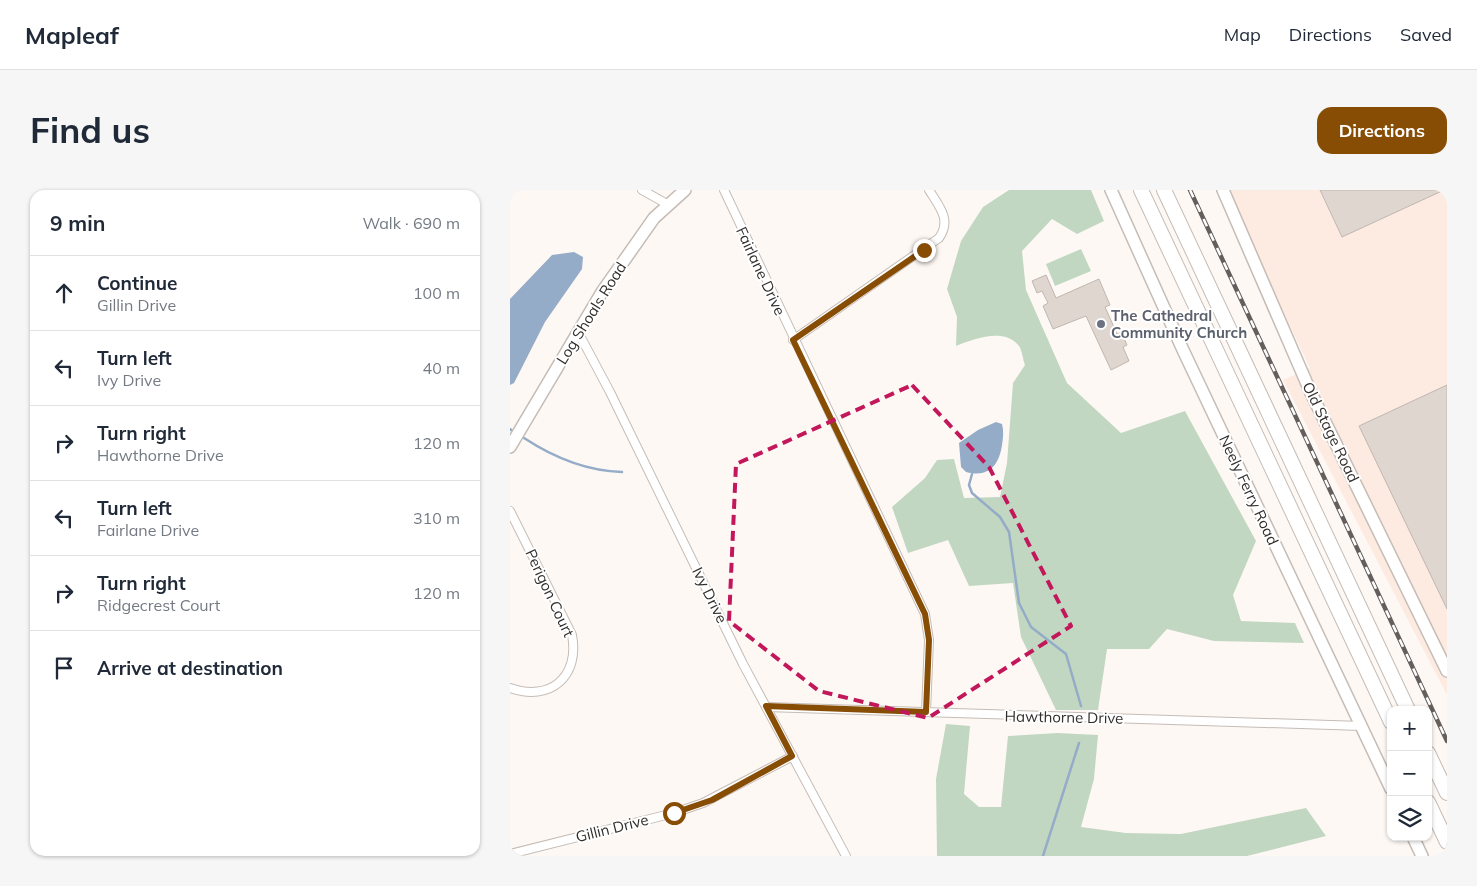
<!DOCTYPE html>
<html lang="en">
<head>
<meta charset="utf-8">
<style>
  body { margin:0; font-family:Mulish,sans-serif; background:#f6f6f7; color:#1f2937 }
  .controls { position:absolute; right:15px; bottom:15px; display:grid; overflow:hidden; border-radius:10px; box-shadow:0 1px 4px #0004 }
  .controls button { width:45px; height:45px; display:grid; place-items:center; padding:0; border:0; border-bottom:1px solid #e0e1e3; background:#fff; color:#1f2937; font:25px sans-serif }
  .stop { position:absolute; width:15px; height:15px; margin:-11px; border:4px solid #874d04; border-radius:50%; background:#fff }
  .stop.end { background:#874d04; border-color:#fff; box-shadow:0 1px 5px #0008 }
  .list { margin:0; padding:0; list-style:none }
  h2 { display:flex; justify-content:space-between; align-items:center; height:65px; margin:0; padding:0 20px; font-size:21px }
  h2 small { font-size:16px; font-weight:400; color:#747a83 }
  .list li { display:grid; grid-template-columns:32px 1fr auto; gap:15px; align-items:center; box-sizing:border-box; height:75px; padding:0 20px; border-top:1px solid #e0e1e3 }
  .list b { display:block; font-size:19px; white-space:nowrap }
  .list p { margin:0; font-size:16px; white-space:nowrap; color:#747a83 }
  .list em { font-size:16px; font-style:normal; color:#747a83 }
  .icon { flex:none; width:28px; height:28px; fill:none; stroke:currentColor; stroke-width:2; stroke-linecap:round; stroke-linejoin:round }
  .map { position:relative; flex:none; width:937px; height:666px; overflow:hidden; border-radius:15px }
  header { display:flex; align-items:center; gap:30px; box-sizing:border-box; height:70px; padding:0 25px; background:#fff; border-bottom:1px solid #e0e1e3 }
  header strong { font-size:24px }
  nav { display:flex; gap:28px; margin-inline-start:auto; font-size:18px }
  .intro { display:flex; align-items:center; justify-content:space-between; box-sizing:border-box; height:120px; padding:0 30px }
  h1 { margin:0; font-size:35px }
  .button { padding:12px 22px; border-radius:15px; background:#874d04; color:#fff; font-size:18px; font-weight:700 }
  main { display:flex; gap:30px; padding:0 30px }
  aside { flex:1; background:#fff; border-radius:15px; box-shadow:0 1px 4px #0004 }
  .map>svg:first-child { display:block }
  .built { fill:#fdebe1 }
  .green { fill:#c2d7c2 }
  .water { fill:#94acc7 }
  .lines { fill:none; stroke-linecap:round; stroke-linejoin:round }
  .stream { stroke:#94acc7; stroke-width:2.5 }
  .building { fill:#dfd6d0; stroke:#c0b6b0 }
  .street-casing { stroke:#c5bcb6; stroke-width:10 }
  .secondary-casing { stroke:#c5bcb6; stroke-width:14 }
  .highway-casing { stroke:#c5bcb6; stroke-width:16 }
  .street { stroke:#fff; stroke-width:8 }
  .secondary { stroke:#fff; stroke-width:11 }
  .highway { stroke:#fff; stroke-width:14 }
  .rail-casing { stroke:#645f5d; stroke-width:4.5 }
  .rail { stroke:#fff; stroke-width:2.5; stroke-dasharray:8; stroke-linecap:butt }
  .route { stroke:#874d04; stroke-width:6 }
  .marked { fill:none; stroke:#c2185b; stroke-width:4; stroke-dasharray:10 6; stroke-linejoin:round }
  .worship-dot { fill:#6b7280; stroke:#fff; stroke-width:2 }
  .labels { text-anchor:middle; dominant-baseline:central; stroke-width:4; stroke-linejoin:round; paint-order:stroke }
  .street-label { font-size:15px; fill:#322e2c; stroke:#fff }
  .worship-label { font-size:15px; font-weight:bold; fill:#5b616d; stroke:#fff; text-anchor:start }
</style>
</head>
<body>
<header>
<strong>Mapleaf</strong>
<nav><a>Map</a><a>Directions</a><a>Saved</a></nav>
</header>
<div class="intro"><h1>Find us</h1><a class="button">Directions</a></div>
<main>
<aside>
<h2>9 min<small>Walk · 690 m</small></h2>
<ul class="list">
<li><svg class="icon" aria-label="ahead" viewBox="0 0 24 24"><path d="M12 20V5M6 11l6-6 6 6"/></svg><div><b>Continue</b><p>Gillin Drive</p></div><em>100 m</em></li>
<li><svg class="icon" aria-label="left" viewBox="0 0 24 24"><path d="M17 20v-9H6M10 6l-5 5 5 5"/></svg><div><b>Turn left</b><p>Ivy Drive</p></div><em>40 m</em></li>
<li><svg class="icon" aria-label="right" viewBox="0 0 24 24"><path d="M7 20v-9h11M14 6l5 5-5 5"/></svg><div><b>Turn right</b><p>Hawthorne Drive</p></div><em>120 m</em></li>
<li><svg class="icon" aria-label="left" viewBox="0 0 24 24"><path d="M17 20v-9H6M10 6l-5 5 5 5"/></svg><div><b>Turn left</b><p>Fairlane Drive</p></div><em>310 m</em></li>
<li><svg class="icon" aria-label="right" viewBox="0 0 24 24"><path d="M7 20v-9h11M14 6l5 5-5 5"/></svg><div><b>Turn right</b><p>Ridgecrest Court</p></div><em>120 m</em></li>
<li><svg class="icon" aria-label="arrive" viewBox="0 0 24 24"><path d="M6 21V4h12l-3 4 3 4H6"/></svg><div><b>Arrive at destination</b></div></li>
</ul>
</aside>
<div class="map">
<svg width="937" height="666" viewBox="0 0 937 666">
  <rect width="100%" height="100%" fill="#fef8f4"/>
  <path class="built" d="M715 0H937V505L773 190 800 178Z"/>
  <g class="green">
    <path d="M499 0H581L594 31 567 44 542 29 512 61 516 100 557 193 611 243 675 221 746 351 723 405 731 431 785 433 794 453 704 451 657 439 639 459H597L588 520H546L511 447 503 393 459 396 438 350 398 363 382 317 415 288 427 270 444 269 454 308 490 307 497 273 503 193 515 175C513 170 512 160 509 156 494 137 464 149 446 156L447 127 437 99 451 51 473 17Z"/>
    <path d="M571 59 581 81 545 96 536 74Z"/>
    <path d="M436 534 460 536 454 604 469 617H491L498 546 548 543 588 545 584 589 571 637 616 643 671 644 796 618 816 646 737 666H427L426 589Z"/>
  </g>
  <g class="water">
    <path d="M64 62 73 67 72 79 35 132 4 193 0 195V109L42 65Z"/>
    <path d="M486 232 492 234C494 241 493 248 492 255 489 275 479 288 456 282L451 277 449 253 468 240Z"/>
  </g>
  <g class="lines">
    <g class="stream">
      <path d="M0 239 1 240"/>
      <path d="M14 248C43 267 78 281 112 282"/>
      <path d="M462 284 459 295 462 303 490 327 499 342 509 413 521 437 556 464 571 516"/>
      <path d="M533 666 569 553"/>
    </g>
  </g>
  <g class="building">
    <path d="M810 0H934L832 47Z"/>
    <path d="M536 85 546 108 589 89 600 115 595 117 607 144 611 142 617 155 613 157 619 171 601 180 576 126 543 139 533 116 538 113 532 101 527 103 522 91Z"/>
    <path d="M937 195V419L849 236Z"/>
  </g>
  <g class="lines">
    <g class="street-casing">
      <g id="street">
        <path d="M132 0 157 14"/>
        <path d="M214 0 415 424 419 450 416 522"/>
        <path d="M68 142 100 202 233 474 336 666"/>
        <path d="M283 150 429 48C442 30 429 16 419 0"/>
        <path d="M0 321 62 445C70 487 40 512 0 498"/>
        <path d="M256 517 852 536"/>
        <path d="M0 664 164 623 193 613 283 566"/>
      </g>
    </g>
    <g class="secondary-casing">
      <g id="secondary">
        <path d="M601 0 673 160 881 599"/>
        <path d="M713 0 801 203 937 481"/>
        <path d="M0 257 92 102 144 28 175 0"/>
        <path d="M903 647 912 666"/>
      </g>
    </g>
    <g class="highway-casing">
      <g id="highway">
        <path d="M631 0 881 532"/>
        <path d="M654 0 898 520"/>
        <path d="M918 563 937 603"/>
        <path d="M918 612 937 652"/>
      </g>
    </g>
    <use href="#street" class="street"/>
    <use href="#secondary" class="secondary"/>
    <use href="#highway" class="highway"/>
    <g class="rail-casing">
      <path id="rail" d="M680 0 937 551"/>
    </g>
    <use href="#rail" class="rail"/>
  </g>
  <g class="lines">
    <path class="route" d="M164 623 202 610 282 566 256 516 416 522 419 450 415 424 283 150 414 60"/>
  </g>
  <path class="marked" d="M402 195 479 277 561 436 418 528 309 501 219 431 226 274Z"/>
  <circle class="worship-dot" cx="591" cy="134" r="5"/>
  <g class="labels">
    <g class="street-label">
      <text transform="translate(251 81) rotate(65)">Fairlane Drive</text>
      <text transform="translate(81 123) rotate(-58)">Log Shoals Road</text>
      <text transform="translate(821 242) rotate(64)">Old Stage Road</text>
      <text transform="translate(739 300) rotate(65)">Neely Ferry Road</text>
      <text transform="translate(40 403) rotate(65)">Perigon Court</text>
      <text transform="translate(200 405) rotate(64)">Ivy Drive</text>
      <text transform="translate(554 527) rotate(1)">Hawthorne Drive</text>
      <text transform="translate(102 638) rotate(-14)">Gillin Drive</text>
    </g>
    <g class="worship-label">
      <text x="601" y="125">The Cathedral<tspan x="601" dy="17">Community Church</tspan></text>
    </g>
  </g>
</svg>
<div class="controls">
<button>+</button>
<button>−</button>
<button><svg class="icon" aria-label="layers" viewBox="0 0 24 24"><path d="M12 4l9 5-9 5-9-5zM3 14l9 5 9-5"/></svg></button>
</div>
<div class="stop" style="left:164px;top:623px"></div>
<div class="stop end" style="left:414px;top:60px"></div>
</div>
</main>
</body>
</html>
